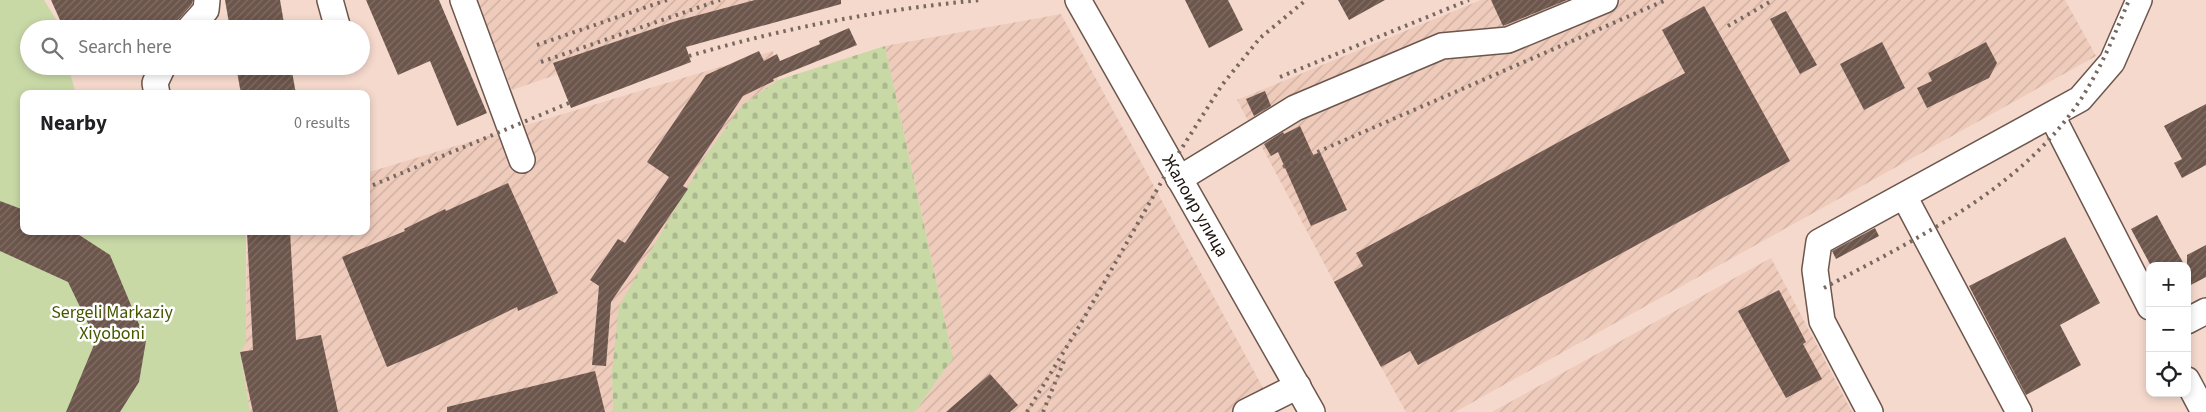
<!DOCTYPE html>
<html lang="en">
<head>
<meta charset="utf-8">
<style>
  body { margin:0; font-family:"Source Sans 3",sans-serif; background:#f6f6f6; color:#202124 }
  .controls { position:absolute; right:15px; bottom:15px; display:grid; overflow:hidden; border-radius:10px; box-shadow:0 2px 8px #0003 }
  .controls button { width:45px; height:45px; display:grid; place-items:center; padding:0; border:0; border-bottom:1px solid #e0e0e0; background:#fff; color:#202124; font:25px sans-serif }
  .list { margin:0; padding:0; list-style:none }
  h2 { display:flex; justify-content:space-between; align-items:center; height:65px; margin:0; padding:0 20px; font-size:21px }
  h2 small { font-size:16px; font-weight:400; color:#757577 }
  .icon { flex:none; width:28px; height:28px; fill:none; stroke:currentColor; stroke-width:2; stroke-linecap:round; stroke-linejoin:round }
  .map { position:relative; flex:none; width:2206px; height:412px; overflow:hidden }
  .search { position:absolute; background:#fff; box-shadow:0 2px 8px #0003; left:20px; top:20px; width:350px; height:55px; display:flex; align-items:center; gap:12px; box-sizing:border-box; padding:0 18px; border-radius:28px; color:#757577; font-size:19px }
  .panel { position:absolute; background:#fff; box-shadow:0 2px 8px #0003; left:20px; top:90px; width:350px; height:145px; border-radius:10px }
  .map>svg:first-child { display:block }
  .industrial { fill:url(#industrial-furrows) }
  .cemetery { fill:url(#cemetery-stones) }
  .green { fill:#c9d9a6 }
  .building { fill:url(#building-hatch) }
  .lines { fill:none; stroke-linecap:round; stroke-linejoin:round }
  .minor-casing { stroke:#6d564c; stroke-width:28 }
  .minor { stroke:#fff; stroke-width:25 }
  .rail { stroke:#796860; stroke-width:4; stroke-dasharray:2.5 5; stroke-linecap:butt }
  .labels { text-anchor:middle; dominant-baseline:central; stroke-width:5; stroke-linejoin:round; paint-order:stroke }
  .street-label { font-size:18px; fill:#1a110c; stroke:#fff }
  .park-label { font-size:18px; fill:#475800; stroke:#fff }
</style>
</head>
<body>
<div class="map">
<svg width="2206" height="412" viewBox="0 0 2206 412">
  <defs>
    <pattern id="industrial-furrows" width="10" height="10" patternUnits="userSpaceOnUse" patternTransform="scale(1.25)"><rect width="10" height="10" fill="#eecbbb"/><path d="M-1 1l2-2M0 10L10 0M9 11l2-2" fill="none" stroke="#ccada0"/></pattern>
    <pattern id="cemetery-stones" width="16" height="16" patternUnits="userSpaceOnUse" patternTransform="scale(1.25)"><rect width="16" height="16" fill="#c9d9a6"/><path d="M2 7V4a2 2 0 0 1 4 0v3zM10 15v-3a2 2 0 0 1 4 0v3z" fill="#acb98e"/></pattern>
    <pattern id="building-hatch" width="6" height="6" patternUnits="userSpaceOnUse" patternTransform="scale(1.25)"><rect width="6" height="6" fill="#6c554b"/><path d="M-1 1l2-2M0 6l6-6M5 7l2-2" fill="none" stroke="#806e66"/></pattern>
  </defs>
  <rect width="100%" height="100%" fill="#f5d9cd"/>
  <g class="industrial">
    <path d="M477 0H772L512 90Z"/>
    <path d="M1481 0H2065L2096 56 1455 412H1406L1334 282 1237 100Z"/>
    <path d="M1061 14 1276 412H915L953 358 885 46Z"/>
    <path d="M773 51 778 80 742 105 612 371 613 412H250L240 352 246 344 247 231H366V173Z"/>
    <path d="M1771 258 1852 412H1492Z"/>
  </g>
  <path class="cemetery" d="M885 46 953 358 915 412H613L612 371 619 306 705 157 742 105 778 80Z"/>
  <path class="green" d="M0 0H44L62 29H29V66H68L76 94H24V231H246V344L240 352 250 412H0Z"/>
  <g class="building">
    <path d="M51 0H193L192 4 179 19 166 29H104L101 24 91 29H64Z"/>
    <path d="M225 0H280L285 29H230Z"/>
    <path d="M366 0H439L487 113 457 126 430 61 398 75Z"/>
    <path d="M755 0H841V4L686 47 691 62 571 108 553 63 676 21Z"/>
    <path d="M1185 0H1228L1243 30 1209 48Z"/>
    <path d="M1338 0H1385L1349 20Z"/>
    <path d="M1491 0H1567L1503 26Z"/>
    <path d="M1704 6 1790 161 1418 365 1410 351 1381 367 1334 282 1363 266 1356 253 1685 73 1662 30Z"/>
    <path d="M1786 11 1817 65 1800 74 1770 19Z"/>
    <path d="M849 28 857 45 773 79 774 81 743 96 683 186 688 189 611 302 606 366 592 365 599 286 590 280 618 239 625 243 669 177 647 162 706 75 759 51 764 61 777 54 780 61 820 44 819 41Z"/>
    <path d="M1882 42 1905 88 1864 110 1840 64Z"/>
    <path d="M1986 42 1997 63 1989 78 1927 108 1917 88 1932 81 1928 73Z"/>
    <path d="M236 66H291L296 94H241Z"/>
    <path d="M1265 91 1271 106 1254 116 1246 99Z"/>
    <path d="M2206 104V165L2182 178 2174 163 2182 159 2164 126Z"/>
    <path d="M1300 126 1313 155 1320 152 1347 210 1311 226 1278 152 1271 156 1264 144 1283 132 1284 134Z"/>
    <path d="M508 183 558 293 518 311 517 307 428 350 387 367 342 257 405 231 404 229 445 209 446 211Z"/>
    <path d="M0 201 24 210V231H73L110 255 146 341 139 382 120 412H66L96 340 68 282 0 251Z"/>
    <path d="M2157 215 2172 243 2185 266H2151L2131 229Z"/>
    <path d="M1875 228 1879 236 1836 259 1832 251Z"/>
    <path d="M247 231H290L296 340 321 335 338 412H253L240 352 253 350Z"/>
    <path d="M2065 237 2100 303 2060 325 2081 365 2026 395 1969 286Z"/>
    <path d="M2206 245V277L2187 287V255Z"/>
    <path d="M1779 290 1806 342 1803 344 1822 379 1786 398 1738 311Z"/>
    <path d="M595 371 605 412H447V407Z"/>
    <path d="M990 374 1018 405 1010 412H946Z"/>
  </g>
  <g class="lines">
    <g class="minor-casing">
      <g id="minor">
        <path d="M330 0 338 29"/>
        <path d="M463 0 522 160"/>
        <path d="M1078 0 1312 412"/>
        <path d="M189 29 206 10 207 0"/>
        <path d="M157 94 155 83 163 66"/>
        <path d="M2052 116 2150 307"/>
        <path d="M1179 179 1295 108 1442 46 1508 40 1605 0"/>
        <path d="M1904 196 2019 412"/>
        <path d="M2187 321 2206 311"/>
        <path d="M2187 380 2204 412"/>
        <path d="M1246 412 1298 386"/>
        <path d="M1870 412 1822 321 1815 270 1819 242 2080 99 2112 62 2139 0"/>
      </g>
    </g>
    <use href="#minor" class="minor"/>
    <g class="rail">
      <path d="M1728 26 1773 0"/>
      <path d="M537 45 667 0"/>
      <path d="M689 56C784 28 882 9 982 0"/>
      <path d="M541 62 720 0"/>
      <path d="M1280 77 1469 0"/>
      <path d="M1283 167 1666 0"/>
      <path d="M366 188 569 103"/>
      <path d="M1824 288C1917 238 2021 190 2081 99 2101 68 2115 34 2129 0"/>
      <path d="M1027 412 1080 325 1171 165 1222 85 1260 38 1306 0"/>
      <path d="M1043 412 1064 361"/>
    </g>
  </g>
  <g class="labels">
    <g class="street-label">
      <text transform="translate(1195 206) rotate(60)">Жалоир улица</text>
    </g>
    <g class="park-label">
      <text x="112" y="312">Sergeli Markaziy<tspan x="112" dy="21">Xiyoboni</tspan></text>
    </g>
  </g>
</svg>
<div class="controls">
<button>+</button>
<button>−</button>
<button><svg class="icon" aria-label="locate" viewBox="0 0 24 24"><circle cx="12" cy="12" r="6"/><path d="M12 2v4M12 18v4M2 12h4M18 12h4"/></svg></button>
</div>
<div class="search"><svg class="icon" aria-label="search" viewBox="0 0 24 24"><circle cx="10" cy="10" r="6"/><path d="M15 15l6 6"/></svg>Search here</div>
<section class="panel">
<h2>Nearby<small>0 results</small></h2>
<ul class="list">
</ul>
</section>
</div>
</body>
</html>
